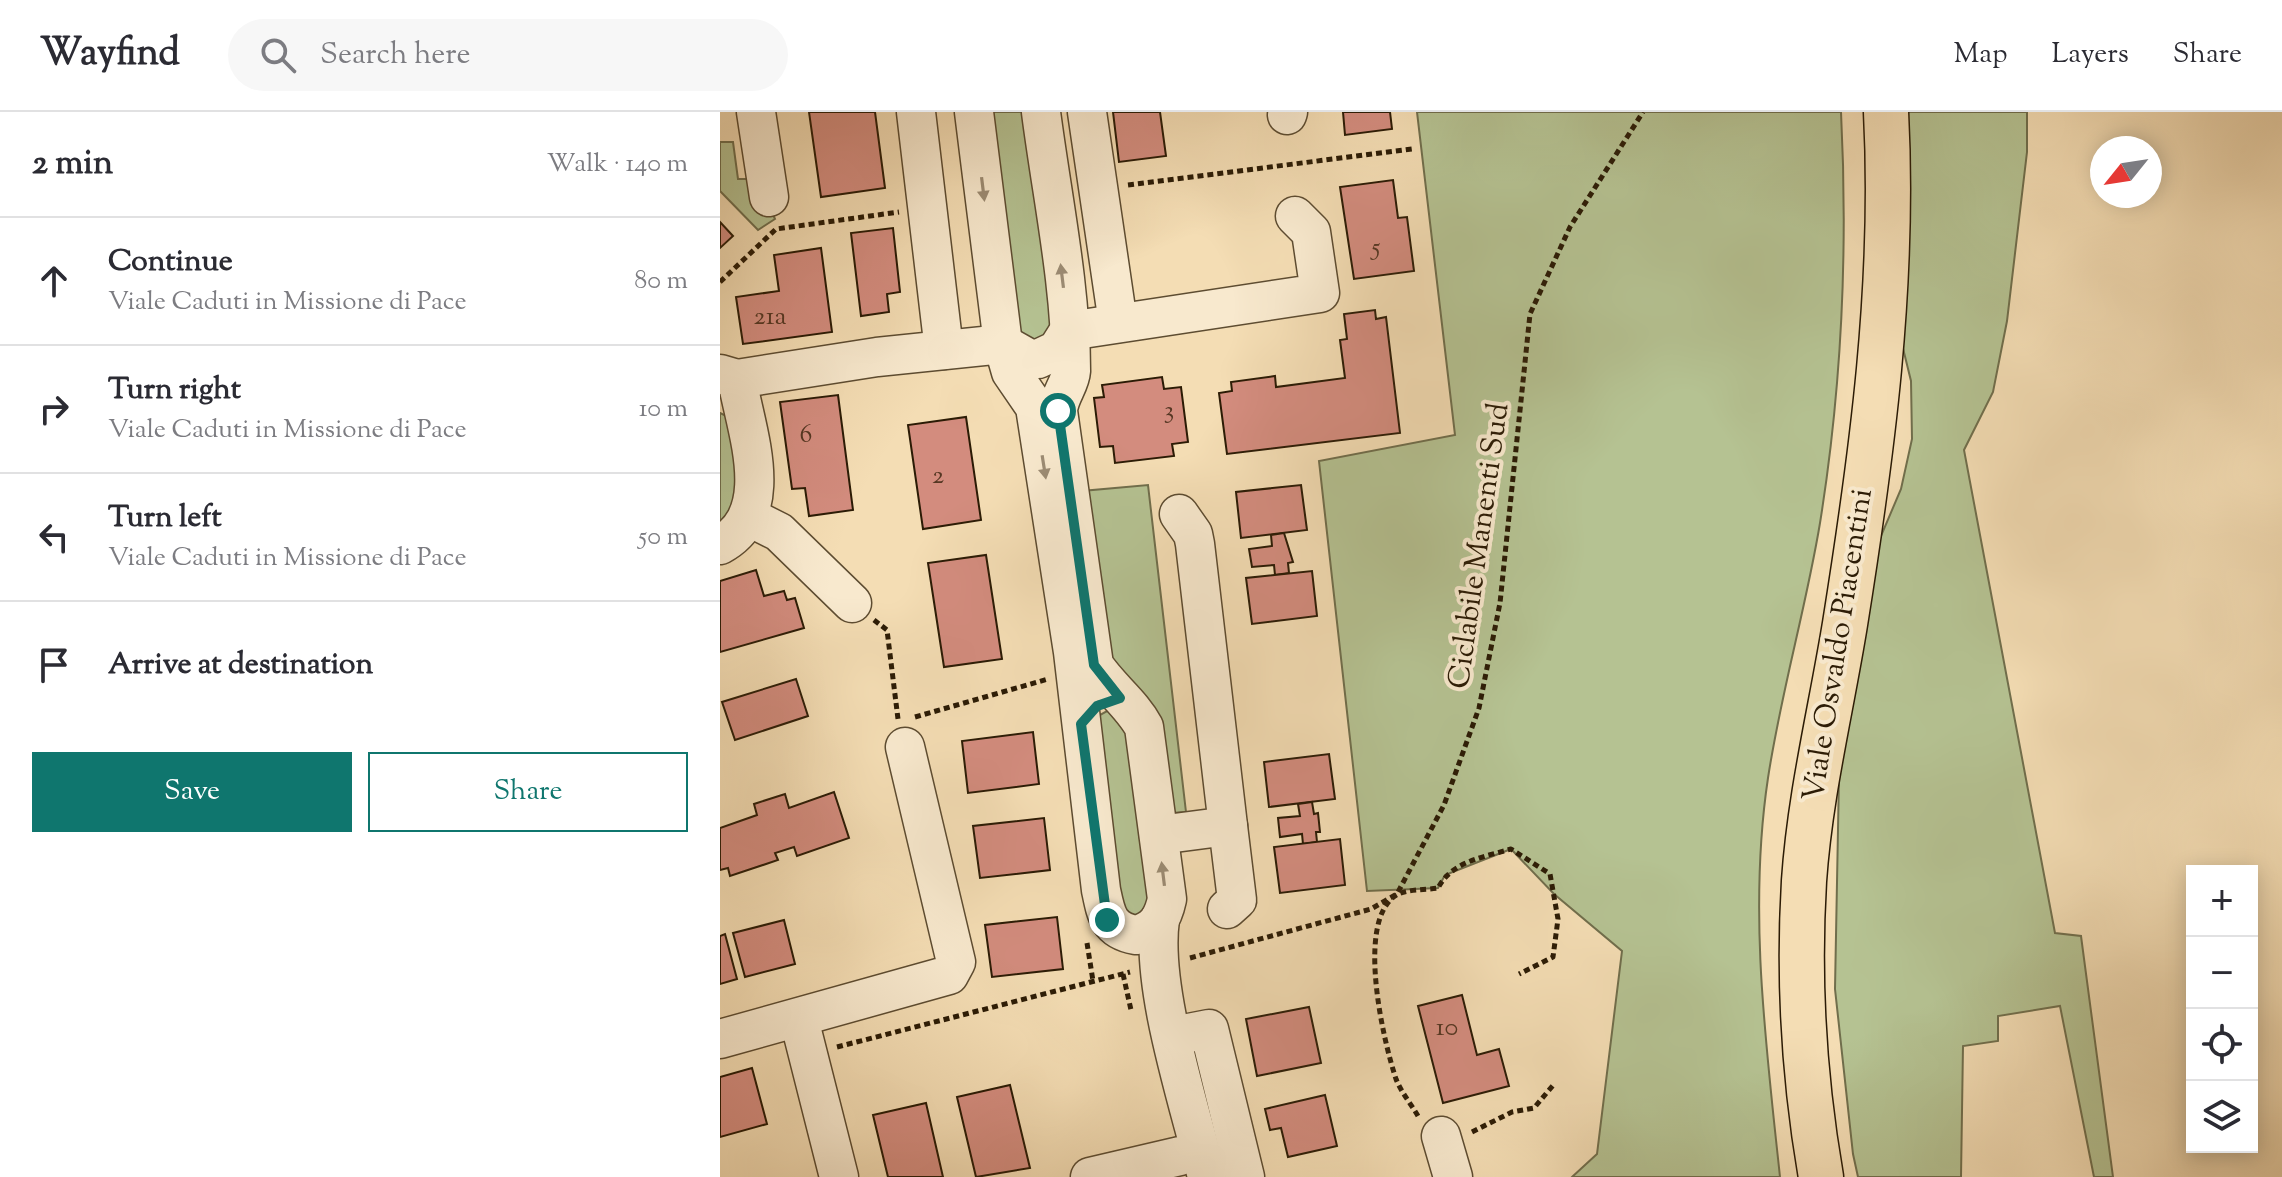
<!DOCTYPE html>
<html lang="en">
<head>
<meta charset="utf-8">
<style>
  body { margin:0; font-family:"Sorts Mill Goudy",serif; background:#f7f7f7; color:#2b2b33 }
  .controls { position:absolute; right:24px; bottom:24px; display:grid; overflow:hidden; border-radius:0px; box-shadow:0 4px 20px #0003 }
  .controls button { width:72px; height:72px; display:grid; place-items:center; padding:0; border:0; border-bottom:2px solid #e1e1e2; background:#fff; color:#2b2b33; font:40px sans-serif }
  .compass { position:absolute; left:1370px; top:24px; width:72px; height:72px; border-radius:50%; background:#fff; box-shadow:0 4px 20px #0003; rotate:240deg }
  .stop { position:absolute; width:24px; height:24px; margin:-18px; border:6px solid #0f766e; border-radius:50%; background:#fff }
  .stop.end { background:#0f766e; border-color:#fff; box-shadow:0 2px 8px #0008 }
  .list { margin:0; padding:0; list-style:none }
  h2 { display:flex; justify-content:space-between; align-items:center; height:104px; margin:0; padding:0 32px; font-size:34px }
  h2 small { font-size:26px; font-weight:400; color:#7c7c81 }
  .list li { display:grid; grid-template-columns:52px 1fr auto; gap:24px; align-items:center; box-sizing:border-box; height:128px; padding:0 32px; border-top:2px solid #e1e1e2 }
  .list b { display:block; font-size:30px; white-space:nowrap }
  .list p { margin:0; font-size:26px; white-space:nowrap; color:#7c7c81 }
  .list em { font-size:26px; font-style:normal; color:#7c7c81 }
  .actions { display:flex; gap:16px; padding:24px 32px }
  .actions a { flex:1; padding:18px 0; border:2px solid #0f766e; border-radius:0px; text-align:center; font-size:28px; color:#0f766e }
  .actions .main { background:#0f766e; color:#fff }
  .icon { flex:none; width:44px; height:44px; fill:none; stroke:currentColor; stroke-width:2; stroke-linecap:round; stroke-linejoin:round }
  .map { position:relative; flex:none; width:1562px; height:1065px; overflow:hidden }
  header { display:flex; align-items:center; gap:48px; box-sizing:border-box; height:112px; padding:0 40px; background:#fff; border-bottom:2px solid #e1e1e2 }
  header strong { font-size:38px }
  nav { display:flex; gap:44px; margin-inline-start:auto; font-size:28px }
  .search { width:560px; height:72px; background:#f7f7f7; display:flex; align-items:center; gap:20px; box-sizing:border-box; padding:0 28px; border-radius:44px; color:#7c7c81; font-size:30px }
  main { display:flex }
  aside { flex:1; background:#fff }
  .map>svg:first-child { display:block }
  .green { fill:#b5c292; stroke:#706e4c; stroke-width:2 }
  .building { fill:#d38c7e; stroke:#2b1b05; stroke-width:2 }
  .lines { fill:none; stroke-linecap:round; stroke-linejoin:round }
  .minor-casing { stroke:#5d4c31; stroke-width:41 }
  .major-casing { stroke:#2b1b05; stroke-width:47 }
  .path { stroke:#2b1b05; stroke-width:5; stroke-dasharray:6 4; stroke-linecap:butt }
  .minor { stroke:#f8e9ce; stroke-width:38 }
  .major { stroke:#f4ddb4; stroke-width:44 }
  .oneway { fill:#9c8c74 }
  .route { stroke:#0f766e; stroke-width:10 }
  .labels { text-anchor:middle; dominant-baseline:central; stroke-width:8; stroke-linejoin:round; paint-order:stroke }
  .number-label { font-size:26px; fill:#553723 }
  .street-label { font-size:30px; fill:#2b1b05; stroke:#f8e9ce }
</style>
</head>
<body>
<header>
<strong>Wayfind</strong>
<div class="search"><svg class="icon" aria-label="search" viewBox="0 0 24 24"><circle cx="10" cy="10" r="6"/><path d="M15 15l6 6"/></svg>Search here</div>
<nav><a>Map</a><a>Layers</a><a>Share</a></nav>
</header>
<main>
<aside>
<h2>2 min<small>Walk · 140 m</small></h2>
<ul class="list">
<li><svg class="icon" aria-label="ahead" viewBox="0 0 24 24"><path d="M12 20V5M6 11l6-6 6 6"/></svg><div><b>Continue</b><p>Viale Caduti in Missione di Pace</p></div><em>80 m</em></li>
<li><svg class="icon" aria-label="right" viewBox="0 0 24 24"><path d="M7 20v-9h11M14 6l5 5-5 5"/></svg><div><b>Turn right</b><p>Viale Caduti in Missione di Pace</p></div><em>10 m</em></li>
<li><svg class="icon" aria-label="left" viewBox="0 0 24 24"><path d="M17 20v-9H6M10 6l-5 5 5 5"/></svg><div><b>Turn left</b><p>Viale Caduti in Missione di Pace</p></div><em>50 m</em></li>
<li><svg class="icon" aria-label="arrive" viewBox="0 0 24 24"><path d="M6 21V4h12l-3 4 3 4H6"/></svg><div><b>Arrive at destination</b></div></li>
</ul>
<div class="actions"><a class="main">Save</a><a>Share</a></div>
</aside>
<div class="map">
<svg width="1562" height="1065" viewBox="0 0 1562 1065">
  <rect width="100%" height="100%" fill="#f4ddb4"/>
  <filter id="stains"><feTurbulence type="fractalNoise" baseFrequency=".0025" numOctaves="4"/><feColorMatrix values="0 0 0 0 .2 0 0 0 0 .09 0 0 0 0 .02 0 0 0 .5 -.17"/></filter>
  <radialGradient id="worn" r=".72"><stop offset=".6" stop-color="#630" stop-opacity="0"/><stop offset="1" stop-color="#630" stop-opacity=".3"/></radialGradient>
  <g class="green">
    <path d="M263 0H310L335 207 324 231 295 224Z"/>
    <path d="M697 0H1121C1128 138 1122 274 1100 411 1086 496 1061 580 1048 666 1028 798 1046 933 1060 1065H852L877 1042 902 839 834 782 791 737 725 763 718 776 647 779 599 349 735 323Z"/>
    <path d="M1188 0H1307V40L1287 209 1273 280 1244 338 1335 821 1361 824 1393 1065H1374L1340 894 1278 904V929L1243 934 1241 1065H1138L1133 1042 1115 877 1119 664 1152 445 1181 377 1192 327 1191 269 1179 220 1189 130Z"/>
    <path d="M0 30H13L18 67H37L55 107 38 118 0 79Z"/>
    <path d="M0 301 10 306 22 360 17 402 0 417Z"/>
    <path d="M428 373 466 700 451 701 382 526 362 379Z"/>
    <path d="M389 598 417 617 429 806H398L378 604Z"/>
  </g>
  <g class="building">
    <path d="M89 0H155L165 76 101 85Z"/>
    <path d="M393 0H440L446 44 399 50Z"/>
    <path d="M623 0H670L672 17 625 23Z"/>
    <path d="M673 68 678 106 687 105 694 159 634 167 620 75Z"/>
    <path d="M0 110 13 124 0 136Z"/>
    <path d="M173 116 180 180 167 182 169 200 141 204 131 121Z"/>
    <path d="M101 136 112 220 23 232 16 185 59 179 54 143Z"/>
    <path d="M655 198 656 207 666 205 680 321 507 342 499 281 512 279 511 270 555 264 556 275 625 266 620 228 627 227 624 202Z"/>
    <path d="M442 265 444 277 461 275 468 330 452 332 454 344 395 351 393 334 380 335 374 286 384 285 382 273Z"/>
    <path d="M118 283 133 398 89 404 85 376 72 377 60 290Z"/>
    <path d="M246 305 261 408 203 417 188 313Z"/>
    <path d="M581 373 587 418 521 426 516 380Z"/>
    <path d="M564 421 573 450 568 451 569 461 555 463 554 453 532 455 529 437 552 434 551 423Z"/>
    <path d="M266 443 282 547 224 555 208 451Z"/>
    <path d="M36 458 44 484 64 479 67 488 75 486 84 516 0 540V469Z"/>
    <path d="M592 459 597 504 532 512 526 466Z"/>
    <path d="M76 567 88 604 15 628 2 590Z"/>
    <path d="M313 620 319 672 248 681 242 629Z"/>
    <path d="M609 642 615 687 549 695 544 650Z"/>
    <path d="M114 680 129 726 77 744 74 735 55 741 58 748 10 764 8 756 0 758V716L37 703 34 692 65 682 69 696Z"/>
    <path d="M592 690 594 702 598 701 600 720H596L597 730 583 732 582 722 560 725 558 706 580 704 578 692Z"/>
    <path d="M324 706 330 758 260 766 253 714Z"/>
    <path d="M620 727 625 773 560 781 554 735Z"/>
    <path d="M337 805 343 857 272 865 265 813Z"/>
    <path d="M64 808 75 852 25 865 13 821Z"/>
    <path d="M5 822 17 867 0 872V824Z"/>
    <path d="M742 883 757 943 779 937 789 974 723 991 698 894Z"/>
    <path d="M589 895 601 951 537 964 526 907Z"/>
    <path d="M32 956 47 1012 0 1025V965Z"/>
    <path d="M290 973 310 1056 256 1065 237 985Z"/>
    <path d="M605 983 617 1034 568 1045 561 1016 550 1018 545 997Z"/>
    <path d="M206 991 223 1065H168L153 1003Z"/>
  </g>
  <g class="lines">
    <g class="minor-casing">
      <g id="minor">
        <path d="M36 0 49 85"/>
        <path d="M196 0 224 238"/>
        <path d="M254 0 283 232 291 260 315 295 353 540 381 778C386 802 388 818 416 823 436 818 443 806 447 787L424 615C411 591 389 576 374 553L338 299C339 283 350 273 351 259 351 173 332 85 321 0"/>
        <path d="M367 0 398 211"/>
        <path d="M567 3 568 0"/>
        <path d="M0 262 17 267 157 245 283 232 308 246 318 247 337 238 349 219 600 181 591 120 575 104"/>
        <path d="M29 405 59 420 132 491"/>
        <path d="M0 433C59 401 26 319 17 267"/>
        <path d="M439 723 508 714 475 432 473 422 459 402"/>
        <path d="M507 797 517 788 508 714"/>
        <path d="M440 807C430 876 470 994 487 1065"/>
        <path d="M79 907 119 1065"/>
        <path d="M453 924 489 917 525 1065"/>
        <path d="M0 927 229 863 236 850 185 635"/>
        <path d="M721 1024 733 1065"/>
        <path d="M370 1065 460 1044"/>
      </g>
    </g>
    <g class="major-casing">
      <path id="major" d="M1101 1065C1084 967 1078 869 1084 769 1090 682 1111 598 1125 512 1152 343 1175 172 1166 0"/>
    </g>
    <g class="path">
      <path d="M408 73 692 37"/>
      <path d="M0 170 56 117 179 100"/>
      <path d="M154 508 167 518 178 607"/>
      <path d="M195 605 328 567"/>
      <path d="M367 831 373 869"/>
      <path d="M470 846 651 797 677 782 724 693 759 596 780 491 810 202 850 115 923 0"/>
      <path d="M403 862 411 898"/>
      <path d="M117 935 410 860"/>
      <path d="M698 1004C691 992 681 980 676 967 663 928 636 811 675 784 685 777 706 778 718 776 732 749 764 745 791 737L830 762 838 807 833 845 799 862"/>
      <path d="M752 1020 792 1000 814 996 835 971"/>
    </g>
    <use href="#minor" class="minor"/>
    <use href="#major" class="major"/>
  </g>
  <defs><path id="oneway-solid" d="M-6-.8H1V-3.2L6.5 0L1 3.2V.8H-6Z" transform="scale(2)"/></defs>
  <g class="oneway">
    <use href="#oneway-solid" transform="translate(263 77) rotate(83)"/>
    <use href="#oneway-solid" transform="translate(342 164) rotate(-97)"/>
    <use href="#oneway-solid" transform="translate(324 355) rotate(81)"/>
    <use href="#oneway-solid" transform="translate(443 762) rotate(-97)"/>
  </g>
  <g class="lines">
    <path class="route" d="M338 299 374 553 400 586 377 594 361 612 387 808"/>
  </g>
  <g class="labels">
    <g class="number-label">
      <text x="656" y="136">5</text>
      <text x="50" y="205">21a</text>
      <text x="449" y="299">3</text>
      <text x="86" y="323">6</text>
      <text x="218" y="364">2</text>
      <text x="727" y="916">10</text>
    </g>
    <g class="street-label">
      <text transform="translate(760 434) rotate(-82)">Ciclabile Manenti Sud</text>
      <text transform="translate(1119 533) rotate(-81)">Viale Osvaldo Piacentini</text>
    </g>
  </g>
  <rect width="100%" height="100%" filter="url(#stains)"/>
  <rect width="100%" height="100%" fill="url(#worn)"/>
</svg>
<div class="controls">
<button>+</button>
<button>−</button>
<button><svg class="icon" aria-label="locate" viewBox="0 0 24 24"><circle cx="12" cy="12" r="6"/><path d="M12 2v4M12 18v4M2 12h4M18 12h4"/></svg></button>
<button><svg class="icon" aria-label="layers" viewBox="0 0 24 24"><path d="M12 4l9 5-9 5-9-5zM3 14l9 5 9-5"/></svg></button>
</div>
<svg class="compass" viewBox="-18 -18 36 36"><path d="M0-13l5 13h-10z" fill="#e53935"/><path d="M0 13l5-13h-10z" fill="#7c7c81"/></svg>
<div class="stop" style="left:338px;top:299px"></div>
<div class="stop end" style="left:387px;top:808px"></div>
</div>
</main>
</body>
</html>
